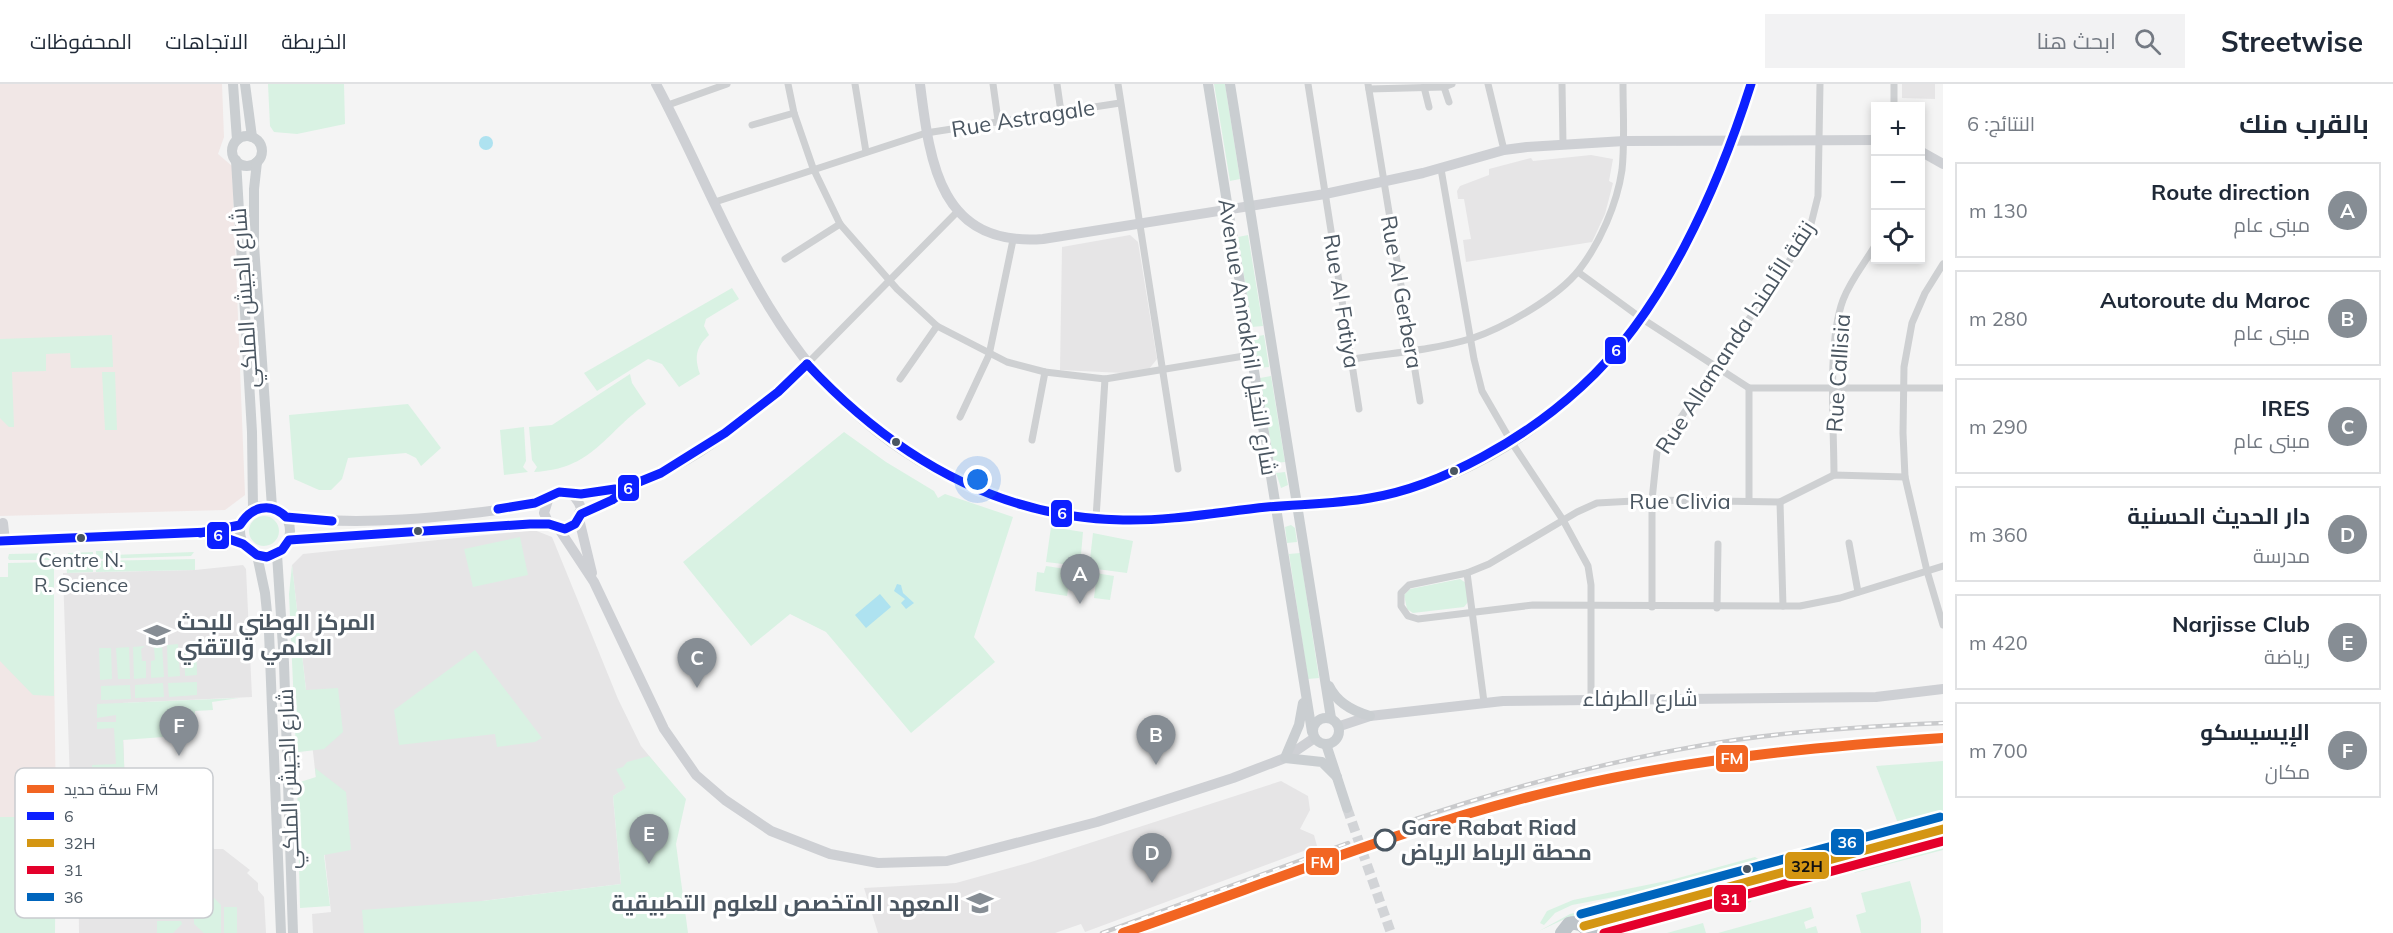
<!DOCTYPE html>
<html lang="ar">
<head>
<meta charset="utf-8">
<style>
  body { margin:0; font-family:Mulish,Cairo,sans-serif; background:#f2f2f3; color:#1f2937; direction:rtl }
  .controls { position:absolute; right:18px; top:18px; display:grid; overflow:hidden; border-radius:0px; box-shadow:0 3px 9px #0003 }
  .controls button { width:54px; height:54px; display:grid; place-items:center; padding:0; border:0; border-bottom:2px solid #e0e1e3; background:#fff; color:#1f2937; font:30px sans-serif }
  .you { position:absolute; left:978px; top:396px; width:21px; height:21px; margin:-15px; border:4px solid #fff; border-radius:50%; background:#1a73e8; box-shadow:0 0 0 9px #1a73e833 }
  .badge { display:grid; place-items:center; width:39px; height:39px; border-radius:50%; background:#868d94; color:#fff; font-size:20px; font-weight:700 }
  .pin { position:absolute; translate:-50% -50px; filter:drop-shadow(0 2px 3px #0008) }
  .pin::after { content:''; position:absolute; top:32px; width:21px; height:18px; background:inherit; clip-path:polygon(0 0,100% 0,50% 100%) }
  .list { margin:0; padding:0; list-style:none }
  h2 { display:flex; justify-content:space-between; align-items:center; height:78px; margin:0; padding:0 24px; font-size:26px }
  h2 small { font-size:20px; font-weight:400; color:#747a83 }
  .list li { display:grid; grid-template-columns:39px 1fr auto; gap:18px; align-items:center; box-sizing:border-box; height:96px; margin:0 12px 12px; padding:0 12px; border:2px solid #e0e1e3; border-radius:0px }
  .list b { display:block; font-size:22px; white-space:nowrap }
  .list p { margin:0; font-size:20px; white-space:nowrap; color:#747a83 }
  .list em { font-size:20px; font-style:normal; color:#747a83 }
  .icon { flex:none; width:33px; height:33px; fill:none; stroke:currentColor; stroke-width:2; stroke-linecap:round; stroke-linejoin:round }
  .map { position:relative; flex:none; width:1943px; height:849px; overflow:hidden; direction:ltr }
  header { display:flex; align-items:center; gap:36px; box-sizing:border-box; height:84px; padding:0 30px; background:#fff; border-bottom:2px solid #e0e1e3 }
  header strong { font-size:28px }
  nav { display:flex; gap:33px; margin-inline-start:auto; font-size:21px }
  .search { width:420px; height:54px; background:#f2f2f3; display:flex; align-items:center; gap:15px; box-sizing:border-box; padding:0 21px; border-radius:0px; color:#747a83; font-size:22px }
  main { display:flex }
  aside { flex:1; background:#fff }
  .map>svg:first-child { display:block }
  .education { fill:#e6e5e6 }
  .medical { fill:#f1e7e6 }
  .green { fill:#d9f2e3 }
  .water { fill:#aee2f0 }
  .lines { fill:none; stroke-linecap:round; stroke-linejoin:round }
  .primary-tunnel { stroke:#d2d4d7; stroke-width:10; stroke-dasharray:10 5; stroke-linecap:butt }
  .street { stroke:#ced0d2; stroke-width:7 }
  .secondary { stroke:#ced0d4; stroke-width:10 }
  .primary { stroke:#caced1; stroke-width:10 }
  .highway { stroke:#bec4c9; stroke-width:14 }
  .rail-casing { stroke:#c9cacc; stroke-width:4.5 }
  .rail { stroke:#fff; stroke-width:2; stroke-dasharray:7; stroke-linecap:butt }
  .bus-1-casing { stroke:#fff; stroke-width:14 }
  .bus-2-casing { stroke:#fff; stroke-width:14 }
  .bus-3-casing { stroke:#fff; stroke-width:14 }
  .bus-4-casing { stroke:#fff; stroke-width:14 }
  .bus-1 { stroke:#0c20ff; stroke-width:9 }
  .bus-2 { stroke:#d49613; stroke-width:9 }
  .bus-3 { stroke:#e4002b; stroke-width:9 }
  .bus-4 { stroke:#0065bd; stroke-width:9 }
  .rail-1-casing { stroke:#fff; stroke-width:15 }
  .rail-1 { stroke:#f26522; stroke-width:10 }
  .bus-dot { fill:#4a5661; stroke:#fff; stroke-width:2 }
  .stop-dot { fill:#fff; stroke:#4a5661; stroke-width:3 }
  .labels { text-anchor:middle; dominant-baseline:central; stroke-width:6; stroke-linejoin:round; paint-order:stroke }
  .bus-label { font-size:20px; fill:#4a5661; stroke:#fff }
  .street-label { font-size:22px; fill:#4a5661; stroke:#fff }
  .poi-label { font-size:22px; font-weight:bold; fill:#4a5661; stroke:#fff; text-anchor:start }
  .stop-label { font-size:22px; font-weight:bold; fill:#4a5661; stroke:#fff; text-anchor:start }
  .key { fill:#fff; stroke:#c9ccd0; stroke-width:1.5 }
  .key-label { font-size:16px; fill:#4a5661 }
  .line-badge { stroke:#fff; stroke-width:2 }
  .badge-label { font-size:16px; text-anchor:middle; font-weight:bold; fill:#fff }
  .pale-badge-label { font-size:16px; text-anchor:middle; font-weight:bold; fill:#111 }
</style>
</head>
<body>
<header>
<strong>Streetwise</strong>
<div class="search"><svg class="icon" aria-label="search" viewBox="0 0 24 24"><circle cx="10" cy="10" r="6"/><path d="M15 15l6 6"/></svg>ابحث هنا</div>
<nav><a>الخريطة</a><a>الاتجاهات</a><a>المحفوظات</a></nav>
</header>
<main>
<aside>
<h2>بالقرب منك<small>النتائج: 6</small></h2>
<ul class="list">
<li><span class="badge">A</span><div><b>Route direction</b><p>مبنى عام</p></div><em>130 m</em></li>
<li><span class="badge">B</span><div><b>Autoroute du Maroc</b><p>مبنى عام</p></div><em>280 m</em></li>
<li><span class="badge">C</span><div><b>IRES</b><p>مبنى عام</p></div><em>290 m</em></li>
<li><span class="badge">D</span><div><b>دار الحديث الحسنية</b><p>مدرسة</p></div><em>360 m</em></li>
<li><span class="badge">E</span><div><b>Narjisse Club</b><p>رياضة</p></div><em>420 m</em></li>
<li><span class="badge">F</span><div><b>اﻹيسيسكو</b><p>مكان</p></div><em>700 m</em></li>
</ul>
</aside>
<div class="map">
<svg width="1943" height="849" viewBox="0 0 1943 849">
  <rect width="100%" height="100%" fill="#f4f4f4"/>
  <g class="education">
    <path d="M1902 0H1935V15L1902 14Z"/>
    <path d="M1591 71 1613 75 1609 97 1613 99 1605 130 1592 158 1466 178 1463 156 1471 155 1464 115H1458L1457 107 1460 102 1489 91V85L1531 74 1533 77Z"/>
    <path d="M1130 151 1138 158 1157 275 1149 285 1123 289 1060 286 1062 163Z"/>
    <path d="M534 446 552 453 618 615 641 662 660 685 613 712 621 800 482 817 485 849H313L312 830 331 828 292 481 303 470Z"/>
    <path d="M243 481 246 485 252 613 122 619 126 730 71 729 63 489 195 486Z"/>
    <path d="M1281 697 1308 712 1310 726 1300 745 1314 751 1317 762 1085 848 1081 840 1055 849H878L864 804 956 799 1028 779Z"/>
    <path d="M78 756 205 757 214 765H223L250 786 247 789 258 799V806L264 813 266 849H79Z"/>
  </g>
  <g class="medical">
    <path d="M0 0H222L224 53 218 70 232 82 245 411 225 426 0 432Z"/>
    <path d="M0 493 53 494 56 733H0Z"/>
  </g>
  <g class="green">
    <path d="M268 0H344L345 40 297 50 274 48 270 42Z"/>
    <path d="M1214 0H1225L1240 95 1230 97Z"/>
    <path d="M1248 151 1263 242 1252 243 1238 153Z"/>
    <path d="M732 204 739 215 706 235 704 242 709 251C696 263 694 273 700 290L679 303 662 280 648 275 597 307 584 289Z"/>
    <path d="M112 251 113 283 71 284 70 269 46 270V287L12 288 14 343H9L0 334V255Z"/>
    <path d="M1264 251 1269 283 1258 284 1253 253Z"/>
    <path d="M102 288H115L117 346H105Z"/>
    <path d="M630 290 632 299 646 320C603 351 593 385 534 388L537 383 532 376 529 343 552 341Z"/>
    <path d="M1271 292 1285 378 1274 379 1260 294Z"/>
    <path d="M408 320 441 364 421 382 416 374 406 369 348 374 342 395 331 406H319L294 395 289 331Z"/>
    <path d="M524 343 526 377 523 383 528 388 504 391 500 346Z"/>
    <path d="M844 348 886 378 934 407 938 414 945 410 1013 433 974 553 995 578 911 649 826 548 790 530 751 562 683 478Z"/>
    <path d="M1285 388 1288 401 1281 404 1276 389Z"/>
    <circle cx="264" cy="447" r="15"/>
    <path d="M1291 441 1295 444 1297 458 1287 459 1285 443Z"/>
    <path d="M1051 443 1083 448 1080 482 1046 478Z"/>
    <path d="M1093 449 1133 457 1127 489 1089 484Z"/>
    <path d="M520 453 528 491 473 503 464 465Z"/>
    <path d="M96 467H112V471L194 468 191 472 96 475Z"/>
    <path d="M93 468V474L68 475V469Z"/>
    <path d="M55 469 54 476H9L8 474 9 470Z"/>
    <path d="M1300 469 1319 594 1308 595 1289 470Z"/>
    <path d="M195 475V486L96 488 95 477Z"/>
    <path d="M54 478V612L33 611 0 577V493H8V479Z"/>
    <path d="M66 478H93V488L67 489Z"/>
    <path d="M292 481 306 606 338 604 343 648 324 665 299 668 296 667 289 510Z"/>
    <path d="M1046 482 1079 487 1078 494 1070 493 1067 512 1035 507 1037 488 1044 489Z"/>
    <path d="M1089 488 1114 492 1110 516 1094 514 1096 497 1088 496Z"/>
    <path d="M1460 495 1466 499 1468 518 1464 523 1413 529 1407 525 1404 511 1410 505Z"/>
    <path d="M196 559 197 591 185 592 184 560Z"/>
    <path d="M178 560 180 592 168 593 167 561Z"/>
    <path d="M150 561H162L164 593 151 594V577L155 576 154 564Z"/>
    <path d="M145 562 141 565 142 577H146V594L134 595 133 563Z"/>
    <path d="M129 563 130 595H118L116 564Z"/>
    <path d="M99 564H111L112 595 100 596Z"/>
    <path d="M475 566 542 654 535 658 497 663 495 650 399 661 394 626Z"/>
    <path d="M197 598V611L169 613 168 599Z"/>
    <path d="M163 599 164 613 135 614V601Z"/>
    <path d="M130 601 131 615 101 616V602Z"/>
    <path d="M239 614 212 618 213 626 195 627V638L176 639 177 652 123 656 126 725H116V705H87V692L93 691 92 681 116 680 114 644 97 645V638H116V631L97 634V620Z"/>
    <path d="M649 672 686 715 676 760 688 849H364L362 826 482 817 621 800 613 712 626 704 616 685 623 683 627 678Z"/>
    <path d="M1943 677V730L1899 742 1876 682Z"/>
    <path d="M315 684 346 708 351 766 324 771 330 822 300 824 297 699 316 693Z"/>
    <path d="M0 733H56L55 849H0Z"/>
    <path d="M1943 760V766L1854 789 1859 784Z"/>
    <path d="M1755 773 1763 778 1756 786 1572 821 1555 829 1544 841 1540 839 1547 827 1573 816 1671 796Z"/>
    <path d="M1910 797 1921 836V849H1861L1856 831 1866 828 1861 809Z"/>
    <path d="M1696 801 1698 805 1598 833 1571 832 1539 847 1570 830Z"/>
    <path d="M157 807 182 831 181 834 157 835Z"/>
    <path d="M213 813 221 821V849H204L194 840V833Z"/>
    <path d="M1752 814 1751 818 1653 841Z"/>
    <rect x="224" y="823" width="13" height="26"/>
    <path d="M1811 823 1814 834 1804 838 1806 845 1816 842 1818 849H1718Z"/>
    <path d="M157 837H181L182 840 173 849H157Z"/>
    <path d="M1703 839 1706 849H1667Z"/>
  </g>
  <g class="water">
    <circle cx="486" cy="59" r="7"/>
    <path d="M897 500 901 501 903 509 914 519 906 525 901 519 905 515 894 507Z"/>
    <path d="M880 510 891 523 866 544 855 531Z"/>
  </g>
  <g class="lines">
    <path class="primary-tunnel" d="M1347 724 1391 849"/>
    <g class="street">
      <path d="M788 0 794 29 813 84 840 140 897 205 937 242 1007 278 1045 288 1105 295 1250 271"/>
      <path d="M855 0 866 68"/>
      <path d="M993 0 998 36"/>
      <path d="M1057 0 1061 28"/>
      <path d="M1118 0 1178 385"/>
      <path d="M1308 0 1359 325"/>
      <path d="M1368 0 1420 317"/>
      <path d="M1488 0 1504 66"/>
      <path d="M1562 0 1563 60"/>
      <path d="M1424 3 1429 23"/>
      <path d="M1444 3 1449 18"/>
      <path d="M1369 5 1444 3 1452 0"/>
      <path d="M668 21 727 0"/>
      <path d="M1894 22V0"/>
      <path d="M752 41 794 29"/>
      <path d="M1441 85 1474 275 1482 307 1512 359 1563 436 1588 482 1591 501V614"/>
      <path d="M715 118 926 49 1120 19"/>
      <path d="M785 175 840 140"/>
      <path d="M1943 180 1925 209 1912 239 1904 283 1903 349 1905 393 1927 487 1943 541"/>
      <path d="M1578 188 1641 234 1749 304H1943"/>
      <path d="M1352 275C1392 269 1434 266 1473 254 1505 243 1558 213 1579 186 1600 159 1617 120 1622 86 1625 58 1623 29 1623 0"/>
      <path d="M807 280 957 128"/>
      <path d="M900 295 937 242"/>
      <path d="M960 333 989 271 1013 156"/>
      <path d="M1032 356 1045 288"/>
      <path d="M1834 391C1834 343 1827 259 1843 216 1851 195 1865 179 1876 160"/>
      <path d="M1905 393 1834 391 1780 418 1652 416 1597 419 1577 428 1489 480 1467 489 1409 501 1401 509V522L1408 532 1418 535 1533 521 1800 522 1840 514 1943 482"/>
      <path d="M1749 417V304"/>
      <path d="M1780 418 1783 522"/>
      <path d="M1096 434 1105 295"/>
      <path d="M1849 459 1858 508"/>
      <path d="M1467 489 1484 618"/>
      <path d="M1652 523V416L1657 368 1794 170 1811 140 1818 112 1820 0"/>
      <path d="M1717 524 1718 460"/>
    </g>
    <g class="secondary">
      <path d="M656 0C718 116 760 249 863 336 933 397 1029 435 1122 436 1158 436 1193 432 1229 428 1277 422 1327 423 1374 414 1580 374 1693 187 1751 0"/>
      <path d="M920 0C930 80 940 163 1043 155L1325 110 1423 89 1504 66 1527 63 1624 57 1876 56"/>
      <path d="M1920 67 1943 80"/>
      <path d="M571 410C657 414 749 337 807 280"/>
      <path d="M581 430 601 422 629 404"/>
      <path d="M286 433C362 442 443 434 519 423 533 421 555 406 566 408 574 410 578 416 581 424L575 440 559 445 549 440 544 429 549 413"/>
      <path d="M579 435 592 489"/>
      <path d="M3 439 5 457"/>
      <path d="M559 445 594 498 664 645 696 691 725 716 771 747 830 770 878 779 947 777 1097 738 1233 694 1285 674 1313 655"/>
      <path d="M209 448 243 460"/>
      <path d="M289 456 429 445 549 440"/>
      <path d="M0 457 209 448 240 441"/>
      <path d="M1340 642 1370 632 1503 617 1876 613 1943 605"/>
    </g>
    <g class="primary">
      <path d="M233 0 237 56"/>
      <path d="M245 0 252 53"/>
      <path d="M1208 0 1312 648"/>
      <path d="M1230 0 1331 634"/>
      <circle cx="247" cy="67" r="15"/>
      <path d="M236 76 252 348 253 425"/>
      <path d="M257 78 254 105V161L272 423"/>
      <circle cx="265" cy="447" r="25"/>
      <path d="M277 470 284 579 293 849"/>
      <path d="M257 471 265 509 269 548 281 849"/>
      <path d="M1329 602C1337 619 1352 627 1370 632"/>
      <path d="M1303 619 1299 641 1285 674 1322 678 1337 693"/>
      <circle cx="1326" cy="647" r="13"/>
      <path d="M1326 660 1347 724"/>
    </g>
    <g class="highway">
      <path d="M1584 842 1943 745"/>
      <path d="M1562 849 1569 840C1578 837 1585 841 1589 849"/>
      <path d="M1601 849 1943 755"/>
    </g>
    <g class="rail-casing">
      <g id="rail">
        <path d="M1404 739C1512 702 1622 673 1735 656 1804 646 1873 642 1943 639"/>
        <path d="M1102 849 1348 759"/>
      </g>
    </g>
    <use href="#rail" class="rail"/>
    <g class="bus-1-casing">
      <g id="bus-1">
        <path d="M807 280C891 370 996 434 1123 436 1171 437 1219 428 1267 423 1301 420 1336 420 1370 414 1443 402 1527 353 1581 303 1663 229 1718 104 1751 0"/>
        <path d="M498 425 535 419 559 408 581 410 615 405"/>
        <path d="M200 449 240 441C251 423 270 417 286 433L332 437"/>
        <path d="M0 457 209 448 243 460 257 471 267 473 282 466 289 456 530 440H549L565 445 575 440 581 430 612 416 634 400 661 389 725 349 778 308 807 280"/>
      </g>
    </g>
    <g class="bus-2-casing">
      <path id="bus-2" d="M1584 842 1943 745"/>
    </g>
    <g class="bus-3-casing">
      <path id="bus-3" d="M1604 849 1943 757"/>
    </g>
    <g class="bus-4-casing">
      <path id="bus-4" d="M1581 830 1940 733"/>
    </g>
    <use href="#bus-1" class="bus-1"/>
    <use href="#bus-2" class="bus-2"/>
    <use href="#bus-3" class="bus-3"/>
    <use href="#bus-4" class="bus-4"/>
    <g class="rail-1-casing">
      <path id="rail-1" d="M1123 849C1266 800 1406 742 1553 707 1681 676 1812 663 1943 654"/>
    </g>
    <use href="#rail-1" class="rail-1"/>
  </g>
  <defs>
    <g id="university-bare" transform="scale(2.07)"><path d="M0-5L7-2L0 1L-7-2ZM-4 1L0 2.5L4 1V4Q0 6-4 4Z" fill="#868d94" stroke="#fff" stroke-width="2.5" paint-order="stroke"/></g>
  </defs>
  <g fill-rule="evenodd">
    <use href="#university-bare" x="157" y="551"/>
    <use href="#university-bare" x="980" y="819"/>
  </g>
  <g class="bus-dot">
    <circle cx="896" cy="358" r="5"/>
    <circle cx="1454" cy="387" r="5"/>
    <circle cx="418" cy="447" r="5"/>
    <circle cx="81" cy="454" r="5"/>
    <circle cx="1747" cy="785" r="5"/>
  </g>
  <circle class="stop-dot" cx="1385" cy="756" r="10"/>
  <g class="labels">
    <g class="bus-label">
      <text x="81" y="475">Centre N.<tspan x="81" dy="25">R. Science</tspan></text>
    </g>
    <g class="street-label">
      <text transform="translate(1023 34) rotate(-9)">Rue Astragale</text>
      <text transform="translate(1402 208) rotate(80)">Rue Al Gerbera</text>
      <text transform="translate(244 214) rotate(-94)">شارع الجيش الملكي</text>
      <text transform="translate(1342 217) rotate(81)">Rue Al Fatiya</text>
      <text transform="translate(1248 253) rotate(81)">Avenue Annakhil شارع النخيل</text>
      <text transform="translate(1735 253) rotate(-57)">Rue Allamanda زنقة الألمندا</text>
      <text transform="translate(1838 289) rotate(-86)">Rue Callisia</text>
      <text x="1680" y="417">Rue Clivia</text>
      <text x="1640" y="614">شارع الطرفاء</text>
      <text transform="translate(288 695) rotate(-92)">شارع الجيش الملكي</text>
    </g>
    <g class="poi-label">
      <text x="177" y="538">المركز الوطني للبحث<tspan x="177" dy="25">العلمي والتقني</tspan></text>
      <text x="960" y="819" text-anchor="end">المعهد المتخصص للعلوم التطبيقية</text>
    </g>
    <g class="stop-label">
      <text x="1401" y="743">Gare Rabat Riad<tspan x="1401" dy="25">محطة الرباط الرياض</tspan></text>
    </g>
  </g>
  <rect x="15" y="684" width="198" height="150" rx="9" class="key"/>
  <rect x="27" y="701" width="27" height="8" fill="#f26522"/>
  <rect x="27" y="728" width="27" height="8" fill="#0c20ff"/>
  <rect x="27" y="755" width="27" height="8" fill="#d49613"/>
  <rect x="27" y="782" width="27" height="8" fill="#e4002b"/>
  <rect x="27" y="809" width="27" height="8" fill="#0065bd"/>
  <g class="key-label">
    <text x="64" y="711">سكة حديد FM</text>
    <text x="64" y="738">6</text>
    <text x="64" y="765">32H</text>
    <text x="64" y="792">31</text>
    <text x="64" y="819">36</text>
  </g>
  <g class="line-badge">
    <rect x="1604" y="252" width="23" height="29" rx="6" fill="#0c20ff"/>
    <rect x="617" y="390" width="23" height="28" rx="6" fill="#0c20ff"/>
    <rect x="1050" y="415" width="23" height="29" rx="6" fill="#0c20ff"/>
    <rect x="206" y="437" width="24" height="29" rx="6" fill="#0c20ff"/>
    <rect x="1715" y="660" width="34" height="29" rx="6" fill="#f26522"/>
    <rect x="1830" y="744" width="35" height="28" rx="6" fill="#0065bd"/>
    <rect x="1305" y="763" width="35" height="29" rx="6" fill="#f26522"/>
    <rect x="1784" y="767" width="46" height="29" rx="6" fill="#d49613"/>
    <rect x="1713" y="800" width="34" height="29" rx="6" fill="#e4002b"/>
  </g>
  <g class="badge-label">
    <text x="1616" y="272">6</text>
    <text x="628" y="410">6</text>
    <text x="1062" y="435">6</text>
    <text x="218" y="457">6</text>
    <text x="1732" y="680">FM</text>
    <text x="1847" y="764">36</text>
    <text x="1322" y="784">FM</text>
    <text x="1730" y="821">31</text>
  </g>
  <g class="pale-badge-label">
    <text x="1807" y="788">32H</text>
  </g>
</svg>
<div class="controls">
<button>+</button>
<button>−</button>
<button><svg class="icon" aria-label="locate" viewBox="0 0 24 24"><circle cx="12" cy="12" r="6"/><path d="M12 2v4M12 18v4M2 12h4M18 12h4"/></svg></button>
</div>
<div class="you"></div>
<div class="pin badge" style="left:1080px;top:520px">A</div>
<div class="pin badge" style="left:1156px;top:681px">B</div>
<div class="pin badge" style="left:697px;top:604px">C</div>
<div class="pin badge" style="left:1152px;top:799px">D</div>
<div class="pin badge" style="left:649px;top:780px">E</div>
<div class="pin badge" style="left:179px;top:672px">F</div>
</div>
</main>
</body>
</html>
